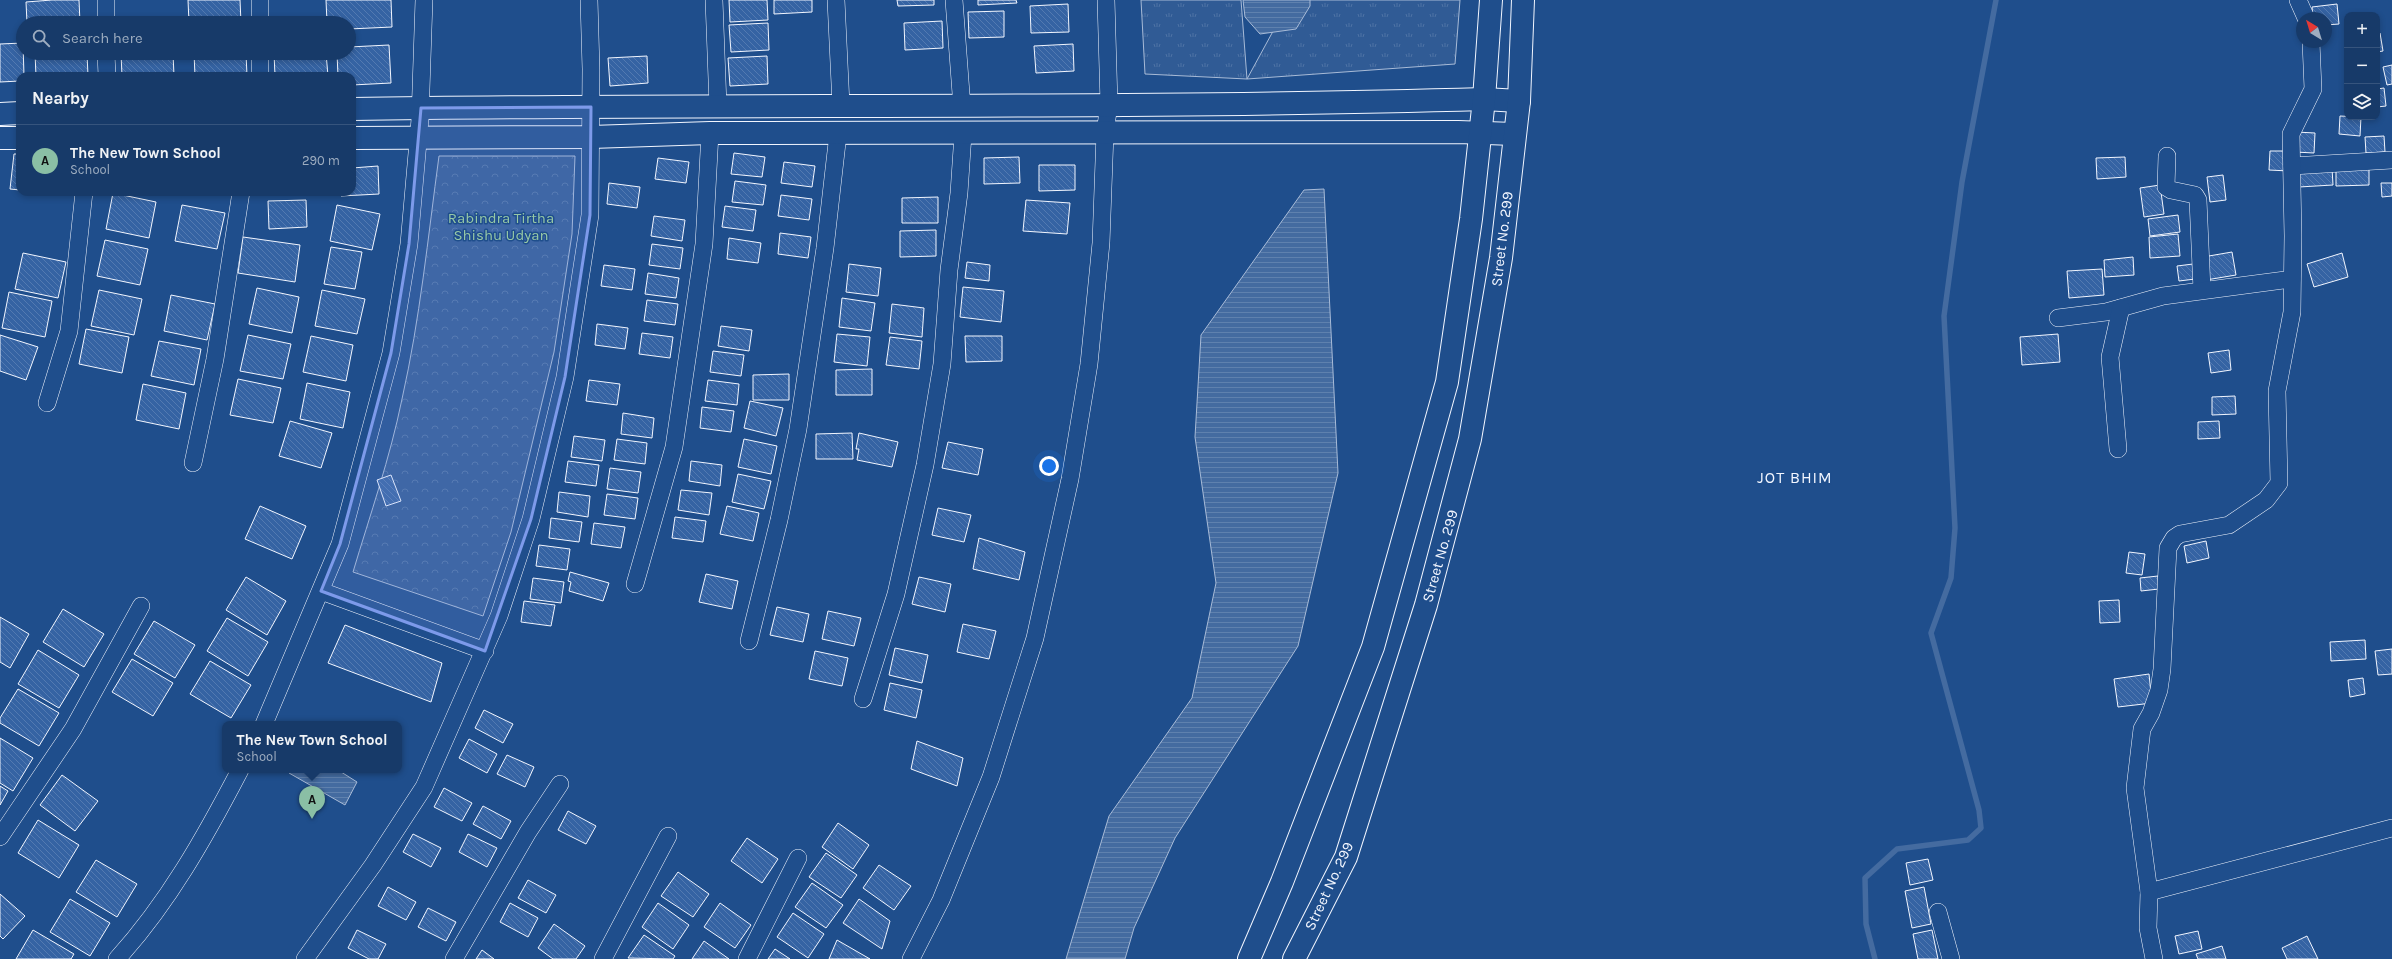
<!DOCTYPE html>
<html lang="en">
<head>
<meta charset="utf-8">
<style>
  body { margin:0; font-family:Karla,sans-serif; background:#244571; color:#f1f3f6 }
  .controls { position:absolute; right:12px; top:12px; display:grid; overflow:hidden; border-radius:8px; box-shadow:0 2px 6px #0003 }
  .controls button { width:36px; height:36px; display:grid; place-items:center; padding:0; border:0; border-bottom:1px solid #36547d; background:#173a69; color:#f1f3f6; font:20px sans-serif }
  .compass { position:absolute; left:2296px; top:12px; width:36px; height:36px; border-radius:50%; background:#173a69; box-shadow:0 2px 6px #0003; rotate:322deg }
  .you { position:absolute; left:1049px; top:466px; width:14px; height:14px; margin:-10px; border:3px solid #fff; border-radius:50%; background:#1a73e8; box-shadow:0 0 0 6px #1a73e833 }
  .badge { display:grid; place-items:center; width:26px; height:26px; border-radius:50%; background:#8abfa5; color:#111; font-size:13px; font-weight:700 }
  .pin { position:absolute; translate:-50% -33px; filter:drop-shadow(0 1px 2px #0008) }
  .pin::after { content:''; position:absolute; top:21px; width:14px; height:12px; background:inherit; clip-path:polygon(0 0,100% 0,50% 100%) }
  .popup { position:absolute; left:222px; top:721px; width:180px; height:52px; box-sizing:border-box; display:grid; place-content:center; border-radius:8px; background:#173a69; filter:drop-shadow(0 1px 3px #0005); font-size:13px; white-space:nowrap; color:#9eadc0 }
  .popup b { font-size:15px; color:#f1f3f6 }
  .popup::after { content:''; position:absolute; left:50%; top:100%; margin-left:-8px; border:8px solid transparent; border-top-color:#173a69 }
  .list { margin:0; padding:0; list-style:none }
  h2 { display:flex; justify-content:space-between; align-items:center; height:52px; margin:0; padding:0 16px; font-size:17px }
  h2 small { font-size:13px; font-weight:400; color:#9eadc0 }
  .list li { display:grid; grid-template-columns:26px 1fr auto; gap:12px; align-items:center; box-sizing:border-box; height:72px; padding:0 16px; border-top:1px solid #36547d }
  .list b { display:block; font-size:15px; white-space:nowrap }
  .list p { margin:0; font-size:13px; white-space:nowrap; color:#9eadc0 }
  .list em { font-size:13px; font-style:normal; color:#9eadc0 }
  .icon { flex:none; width:22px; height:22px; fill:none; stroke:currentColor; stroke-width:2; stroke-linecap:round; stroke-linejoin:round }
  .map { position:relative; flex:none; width:2392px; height:959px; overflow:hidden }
  .search { position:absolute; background:#173a69; box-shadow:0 2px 6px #0003; left:16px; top:16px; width:340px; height:44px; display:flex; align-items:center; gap:10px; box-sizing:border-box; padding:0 14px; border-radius:22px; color:#9eadc0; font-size:15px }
  .panel { position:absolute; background:#173a69; box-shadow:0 2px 6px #0003; left:16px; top:72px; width:340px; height:124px; border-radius:12px }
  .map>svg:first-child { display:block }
  .grass { fill:url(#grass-tufts); stroke:#a8bbd7 }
  .park { fill:url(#park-crowns); stroke:#a8bbd7 }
  .water { fill:url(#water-rules); stroke:#a8bbd7 }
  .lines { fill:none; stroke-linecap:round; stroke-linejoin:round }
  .stream { stroke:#446ba0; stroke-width:5.5 }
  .building { fill:url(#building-back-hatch); stroke:#f2f6ff }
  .street-casing { stroke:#f2f6ff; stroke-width:18 }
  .secondary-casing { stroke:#f2f6ff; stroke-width:24 }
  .street { stroke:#1f4e8c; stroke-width:17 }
  .secondary { stroke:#1f4e8c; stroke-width:22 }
  .marked { fill:#7d9aea; fill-opacity:0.2; stroke:#7d9aea; stroke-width:3; stroke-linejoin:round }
  .labels { text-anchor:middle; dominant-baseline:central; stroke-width:3; stroke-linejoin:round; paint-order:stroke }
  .park-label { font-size:15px; fill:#97c8a6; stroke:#1f4e8c }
  .street-label { font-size:15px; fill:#f2f6ff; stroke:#1f4e8c }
  .neighbourhood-label { font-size:16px; letter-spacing:1px; fill:#f2f6ff; stroke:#1f4e8c }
</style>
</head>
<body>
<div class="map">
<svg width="2392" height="959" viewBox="0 0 2392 959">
  <defs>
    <pattern id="grass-tufts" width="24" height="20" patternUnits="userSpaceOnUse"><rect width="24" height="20" fill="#305b95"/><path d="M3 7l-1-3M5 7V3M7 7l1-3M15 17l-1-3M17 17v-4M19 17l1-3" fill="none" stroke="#4e73a5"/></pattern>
    <pattern id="park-crowns" width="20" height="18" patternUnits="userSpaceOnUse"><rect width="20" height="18" fill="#305b95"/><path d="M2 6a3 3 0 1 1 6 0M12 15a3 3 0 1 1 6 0" fill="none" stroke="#4e73a5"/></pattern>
    <pattern id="water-rules" width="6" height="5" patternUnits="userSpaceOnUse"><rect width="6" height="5" fill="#446ba0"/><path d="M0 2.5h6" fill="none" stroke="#5f81ae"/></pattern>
    <pattern id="building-back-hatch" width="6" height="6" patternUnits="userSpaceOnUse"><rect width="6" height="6" fill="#3563a3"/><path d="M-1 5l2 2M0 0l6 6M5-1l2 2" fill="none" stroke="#537ab1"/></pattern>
  </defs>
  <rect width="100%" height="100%" fill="#1f4e8c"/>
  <path class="grass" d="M1141 0H1241L1247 79 1290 0H1460L1455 64 1247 79 1145 74Z"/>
  <path class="park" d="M439 156H575L572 234 554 352 511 532 483 616 353 572C370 515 390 458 402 399 420 319 428 237 439 156Z"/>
  <g class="water">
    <path d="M1243 0H1310V6L1296 29 1260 34 1245 17Z"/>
    <path d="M1324 189 1338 473 1298 646 1175 838 1134 928 1125 959H1066L1109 816 1192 698 1216 583 1195 437 1201 335 1304 190Z"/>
    <path d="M291 770H338L357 782 345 805 289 773Z"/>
  </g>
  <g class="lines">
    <path class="stream" d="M1875 959 1866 924 1865 878 1897 849 1968 840 1981 828 1979 810 1931 633 1951 578 1955 528 1944 316 1962 182 1996 0"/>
  </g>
  <g class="building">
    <path d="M52 0H79L80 23H27L26 2Z"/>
    <path d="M188 0H240L241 23H189Z"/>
    <path d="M326 0H391L392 27 349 29V23H327Z"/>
    <path d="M729 0H767L768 20 730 22Z"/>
    <path d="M774 0H812V12L774 14Z"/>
    <path d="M897 0H934V5L898 6Z"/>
    <path d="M978 0H1016L1017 3 978 5Z"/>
    <path d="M1068 4 1069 32 1031 33 1030 6Z"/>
    <path d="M2337 4 2339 24 2326 25V18H2313L2312 7Z"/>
    <path d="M1004 11V37L969 38 968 12Z"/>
    <path d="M942 21 943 48 905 50 904 23Z"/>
    <path d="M768 23 769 50 731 52 729 25Z"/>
    <path d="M2377 33H2380L2383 51 2377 52Z"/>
    <path d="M23 43 24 76H20V81L0 82V44Z"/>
    <path d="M1073 44 1074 71 1036 73 1034 46Z"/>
    <path d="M389 45 391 83 352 85V76H338L337 53H349V47Z"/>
    <path d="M35 53H87L88 76H36Z"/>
    <path d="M121 53H173L174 76H122Z"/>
    <path d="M194 53H246L247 76H195Z"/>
    <path d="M274 53H326L328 76H275Z"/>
    <path d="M647 56 648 83 610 86 608 58Z"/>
    <path d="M767 56 768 84 730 86 728 58Z"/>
    <path d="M2392 65V84L2387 85 2383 67Z"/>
    <path d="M2384 88 2386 106 2377 107V89Z"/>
    <path d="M2340 116 2361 117 2360 136 2339 134Z"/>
    <path d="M2296 132 2315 133 2314 153 2295 152Z"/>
    <path d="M2384 136 2385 152 2366 153 2365 137Z"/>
    <path d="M2270 151H2290L2289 171 2269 170Z"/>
    <path d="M734 153 765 157 762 177 731 174Z"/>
    <path d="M14 154H20V190L10 189Z"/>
    <path d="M1019 157 1020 183 984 184V158Z"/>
    <path d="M2125 157 2126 177 2097 179 2096 158Z"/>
    <path d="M658 158 689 162 686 183 655 179Z"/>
    <path d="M784 162 815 166 812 187 781 183Z"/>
    <path d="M1039 165H1075V190L1039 191Z"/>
    <path d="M378 166 379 194 341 196V192H352V168Z"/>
    <path d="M2369 167V185L2336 186V168Z"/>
    <path d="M2332 168 2333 185 2299 187 2298 170Z"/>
    <path d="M2223 175 2226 200 2210 202 2207 177Z"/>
    <path d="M735 181 766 185 763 205 732 202Z"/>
    <path d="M609 183 640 187 637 208 607 204Z"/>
    <path d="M2381 183H2392V196L2382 197Z"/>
    <path d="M2160 185 2164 214 2144 217 2140 188Z"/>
    <path d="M113 193 156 202 149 238 106 229Z"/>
    <path d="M781 195 812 199 809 220 778 216Z"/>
    <path d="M938 197V223H902V198Z"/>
    <path d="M306 200 307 227 269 229 268 201Z"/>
    <path d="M1026 200 1070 203 1067 234 1023 231Z"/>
    <path d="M182 205 225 213 217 249 175 241Z"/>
    <path d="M337 205 380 214 372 250 330 241Z"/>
    <path d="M725 206 756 210 753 231 722 227Z"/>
    <path d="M2178 215 2180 232 2150 236 2148 219Z"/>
    <path d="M654 216 685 220 682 241 651 236Z"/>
    <path d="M936 230V256L900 257V231Z"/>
    <path d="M780 233 811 237 808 258 778 254Z"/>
    <path d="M2178 234 2180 256 2150 258 2149 237Z"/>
    <path d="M243 237 300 245 295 282 238 273Z"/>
    <path d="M729 238 761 243 758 263 727 259Z"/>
    <path d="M105 240 148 249 140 285 97 276Z"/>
    <path d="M652 244 683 248 680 269 649 265Z"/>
    <path d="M331 247 362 252 355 289 324 284Z"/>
    <path d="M2232 252 2236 275 2206 280 2203 257Z"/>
    <path d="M23 253 66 262 58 298 15 289Z"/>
    <path d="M2342 253 2348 277 2314 287 2307 264Z"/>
    <path d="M2133 257 2134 275 2105 277 2104 260Z"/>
    <path d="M967 262 990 265 989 281 965 278Z"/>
    <path d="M849 264 881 268 878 296 846 292Z"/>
    <path d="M2193 264 2195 279 2179 281 2177 266Z"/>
    <path d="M604 265 635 269 632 290 601 286Z"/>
    <path d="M2102 269 2104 295 2069 298 2067 271Z"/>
    <path d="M648 273 679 278 676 298 645 294Z"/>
    <path d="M963 287 1004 291 1001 322 960 317Z"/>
    <path d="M257 288 299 297 292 333 249 324Z"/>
    <path d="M99 290 142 299 134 335 91 326Z"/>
    <path d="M322 290 365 299 357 334 315 326Z"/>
    <path d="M9 292 52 301 45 337 2 328Z"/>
    <path d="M171 295 215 304 207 340 164 331Z"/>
    <path d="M842 298 875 303 871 331 839 327Z"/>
    <path d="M647 300 678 304 675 325 644 321Z"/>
    <path d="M892 304 924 308 922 337 889 333Z"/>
    <path d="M597 324 628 328 625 349 595 345Z"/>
    <path d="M721 326 752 330 749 351 718 346Z"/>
    <path d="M86 329 129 337 122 373 79 364Z"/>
    <path d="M642 333 673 337 670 358 639 354Z"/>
    <path d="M837 334 870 337 867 366 834 362Z"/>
    <path d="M2058 334 2060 362 2022 365 2020 337Z"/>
    <path d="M0 335 38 347 26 380 0 371Z"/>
    <path d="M248 335 291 344 283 379 240 371Z"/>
    <path d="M311 336 353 345 346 381 303 372Z"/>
    <path d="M965 336H1002V361L966 362Z"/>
    <path d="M890 337 922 341 919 369 886 365Z"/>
    <path d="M159 341 201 349 194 385 151 376Z"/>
    <path d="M2229 350 2231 370 2211 373 2208 353Z"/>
    <path d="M713 351 744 355 741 376 710 372Z"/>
    <path d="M872 369V395H836V370Z"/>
    <path d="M789 374V400H753V375Z"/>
    <path d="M238 379 281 388 273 423 230 415Z"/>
    <path d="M589 380 620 384 617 405 586 401Z"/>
    <path d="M708 380 739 384 737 405 705 401Z"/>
    <path d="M307 383 350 392 343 428 300 419Z"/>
    <path d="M143 384 186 393 179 429 136 420Z"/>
    <path d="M2235 396 2236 414 2212 415V397Z"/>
    <path d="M750 401 783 408 776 436 744 428Z"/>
    <path d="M702 407 734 411 731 432 700 428Z"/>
    <path d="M623 413 654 418 652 438 621 434Z"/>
    <path d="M290 421 332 433 321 468 279 456Z"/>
    <path d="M2219 421 2220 438 2198 439V422Z"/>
    <path d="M852 433 853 459H816V434Z"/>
    <path d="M859 433 898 442 892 467 857 460 859 449H856Z"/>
    <path d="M574 436 605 440 602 461 571 457Z"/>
    <path d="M617 439 647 443 645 464 614 460Z"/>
    <path d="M744 439 777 446 771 474 738 467Z"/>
    <path d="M948 442 983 449 978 475 942 468Z"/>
    <path d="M568 461 599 465 596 486 565 482Z"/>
    <path d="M691 461 722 465 720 486 689 481Z"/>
    <path d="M610 468 641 472 638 493 607 489Z"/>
    <path d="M738 474 771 481 764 509 732 502Z"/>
    <path d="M391 475 401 501 386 506 377 480Z"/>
    <path d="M681 490 712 493 709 515 678 510Z"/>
    <path d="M559 492 590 496 588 517 557 512Z"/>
    <path d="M607 494 638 498 635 519 604 515Z"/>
    <path d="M260 506 306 526 292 559 245 539Z"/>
    <path d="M727 506 759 513 753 541 720 534Z"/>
    <path d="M938 508 971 515 964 542 932 535Z"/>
    <path d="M675 517 706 521 703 542 672 538Z"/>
    <path d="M551 518 582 522 579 542 549 538Z"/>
    <path d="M594 523 625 527 621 548 591 544Z"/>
    <path d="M979 538 1025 552 1019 580 973 569Z"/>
    <path d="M2206 541 2209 558 2187 563 2184 546Z"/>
    <path d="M539 545 570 549 567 570 536 566Z"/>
    <path d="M2129 552 2145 554 2142 575 2126 573Z"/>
    <path d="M570 572 609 583 603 601 569 591 571 582 568 581Z"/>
    <path d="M706 574 738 581 732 609 699 602Z"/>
    <path d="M2158 576 2159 589 2141 591 2140 578Z"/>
    <path d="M246 577 286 601 267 635 226 610Z"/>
    <path d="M919 577 951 584 945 612 912 604Z"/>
    <path d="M533 578 564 582 561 603 530 599Z"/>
    <path d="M2119 600 2120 622 2100 623 2099 601Z"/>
    <path d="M524 601 555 605 551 626 521 622Z"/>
    <path d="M777 607 809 614 803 642 770 635Z"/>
    <path d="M63 609 104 634 84 667 43 642Z"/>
    <path d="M828 611 861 618 854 646 822 639Z"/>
    <path d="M0 617 29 634 10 668 0 662Z"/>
    <path d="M227 618 268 642 248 676 207 651Z"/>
    <path d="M154 621 195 645 175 678 134 654Z"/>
    <path d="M963 624 996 631 989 659 957 652Z"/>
    <path d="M345 625 442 663 431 702 328 663Z"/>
    <path d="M2365 640 2366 659 2331 661 2330 642Z"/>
    <path d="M895 648 928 655 922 683 889 675Z"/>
    <path d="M2392 649V674L2378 675 2375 651Z"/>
    <path d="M38 650 79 675 59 708 18 684Z"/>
    <path d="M815 651 848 658 842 686 809 679Z"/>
    <path d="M132 659 173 683 153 716 112 692Z"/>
    <path d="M210 661 251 685 231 718 190 694Z"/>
    <path d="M2149 674 2152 703 2118 707 2114 679Z"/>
    <path d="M2363 678 2365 694 2350 697 2348 680Z"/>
    <path d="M890 683 922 690 916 718 884 710Z"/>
    <path d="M18 689 59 713 39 746 0 723V718Z"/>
    <path d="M484 710 513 724 503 743 475 728Z"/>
    <path d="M0 738 33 758 13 791 0 783Z"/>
    <path d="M469 739 497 754 487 773 459 758Z"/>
    <path d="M917 741 963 758 957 786 911 769Z"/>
    <path d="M507 755 534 767 525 787 497 774Z"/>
    <path d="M62 775 98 801 75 831 40 805Z"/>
    <path d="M0 786 8 791 0 805Z"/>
    <path d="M444 788 472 803 462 821 434 807Z"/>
    <path d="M483 806 511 821 501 839 473 824Z"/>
    <path d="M568 811 596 826 586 844 558 830Z"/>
    <path d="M38 820 79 845 59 878 18 853Z"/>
    <path d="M838 823 869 845 853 869 822 847Z"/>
    <path d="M413 834 441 848 431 867 403 852Z"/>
    <path d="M468 834 497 848 487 867 459 852Z"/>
    <path d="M747 838 778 859 762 883 731 861Z"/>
    <path d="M826 853 857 875 841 898 809 877Z"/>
    <path d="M1928 859 1933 880 1910 885 1906 863Z"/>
    <path d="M96 860 137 884 117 917 76 892Z"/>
    <path d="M879 865 911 886 894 910 863 888Z"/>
    <path d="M678 872 709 894 693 917 661 896Z"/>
    <path d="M528 880 556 895 546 913 518 898Z"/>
    <path d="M812 883 843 905 826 928 795 907Z"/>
    <path d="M388 887 416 902 406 920 378 906Z"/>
    <path d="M1924 887 1931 924 1912 928 1905 891Z"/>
    <path d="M0 894 25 916 3 939 0 936Z"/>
    <path d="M70 899 110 923 90 956 50 932Z"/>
    <path d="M859 899 890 921 882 949 843 923Z"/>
    <path d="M510 903 538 918 528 937 500 922Z"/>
    <path d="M658 903 689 925 673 949 642 927Z"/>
    <path d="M720 903 751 925 735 948 704 927Z"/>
    <path d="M428 908 456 922 446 941 418 927Z"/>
    <path d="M793 913 824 934 808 958 777 937Z"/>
    <path d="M554 924 585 946 576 959H553L538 948Z"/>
    <path d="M33 930 74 954 71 959H16Z"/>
    <path d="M357 930 386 944 378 959H369L348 948Z"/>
    <path d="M1932 930 1938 959H1918L1913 934Z"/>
    <path d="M2198 931 2202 949 2179 954 2175 936Z"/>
    <path d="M644 935 675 956 673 959 628 958Z"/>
    <path d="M2307 936 2318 959H2287L2282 948Z"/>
    <path d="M837 940 870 959H829Z"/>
    <path d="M704 941 729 959H692Z"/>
    <path d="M2222 946 2226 959H2198L2196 954Z"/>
    <path d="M775 949 790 959H768Z"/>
    <path d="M482 950 494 959H476Z"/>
  </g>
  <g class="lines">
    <g class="street-casing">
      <g id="street">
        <path d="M106 0V23"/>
        <path d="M714 0 718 106"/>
        <path d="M836 0 841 105"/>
        <path d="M954 0 962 107"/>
        <path d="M2298 0 2306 18"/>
        <path d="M260 23V0"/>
        <path d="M106 53 107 76"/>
        <path d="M260 76V53"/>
        <path d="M2167 156 2166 187 2171 190 2195 195 2198 200 2202 290"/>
        <path d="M2292 166 2392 160"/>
        <path d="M2058 318 2106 312 2163 296 2292 279"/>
        <path d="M47 403 69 331 84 192"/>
        <path d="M2118 449 2110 357 2121 308"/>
        <path d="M193 463 215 359 241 192"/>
        <path d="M635 584 674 447 704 244 710 133"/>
        <path d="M321 591 485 651"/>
        <path d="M749 641 779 520 798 429 825 248 838 134"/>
        <path d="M863 699 896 594 925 465 942 364 949 270 959 193 963 134"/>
        <path d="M264 724 340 544 391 353 409 244 420 119 424 0"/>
        <path d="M0 837 73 729 141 606"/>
        <path d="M2149 892 2392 828"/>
        <path d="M1938 912 1951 959"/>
        <path d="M117 959C168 903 205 837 240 770"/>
        <path d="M305 959 373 865 424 787 499 616 531 519 565 377 590 215 591 69 589 0"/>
        <path d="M454 959 528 832 560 784"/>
        <path d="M603 959 668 836"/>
        <path d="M747 959 798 858"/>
        <path d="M911 959 941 900 991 777 1035 638 1070 479 1089 364 1101 243 1105 133 1109 104 1106 0"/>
        <path d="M2154 959 2148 928 2149 892 2135 788 2142 729 2151 713 2159 690 2162 669 2168 548 2174 538 2180 534 2229 525 2266 500 2279 483 2277 391 2292 312 2293 236 2291 134 2313 89 2311 42"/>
      </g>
    </g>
    <g class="secondary-casing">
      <g id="secondary">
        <path d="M352 109C729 103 1107 110 1484 99L1519 101"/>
        <path d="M0 114 20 113"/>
        <path d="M0 138H20"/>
        <path d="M352 138 591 137 710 133 1458 132 1514 134"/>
        <path d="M1249 959 1282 882 1373 647 1447 382 1471 219 1484 99 1491 0"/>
        <path d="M1294 959 1346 857 1426 605 1470 439 1501 258 1519 101 1523 0"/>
      </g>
    </g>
    <use href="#street" class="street"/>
    <use href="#secondary" class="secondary"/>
  </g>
  <path class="marked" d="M591 107 590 215 565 377 531 519 485 651 321 591 340 544 391 353 409 244 421 108Z"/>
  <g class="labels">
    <g class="park-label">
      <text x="501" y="218">Rabindra Tirtha<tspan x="501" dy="17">Shishu Udyan</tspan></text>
    </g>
    <g class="street-label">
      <text transform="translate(1502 239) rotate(-83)">Street No. 299</text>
      <text transform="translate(1440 556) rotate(-74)">Street No. 299</text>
      <text transform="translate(1329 886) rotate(-65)">Street No. 299</text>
    </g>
    <g class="neighbourhood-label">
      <text x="1795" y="477">JOT BHIM</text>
    </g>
  </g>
</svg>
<div class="controls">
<button>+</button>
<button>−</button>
<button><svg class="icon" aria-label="layers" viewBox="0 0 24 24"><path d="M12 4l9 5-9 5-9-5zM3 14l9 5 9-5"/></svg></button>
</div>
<svg class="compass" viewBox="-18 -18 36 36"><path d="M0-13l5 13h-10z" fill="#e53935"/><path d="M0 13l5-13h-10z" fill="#9eadc0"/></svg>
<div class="you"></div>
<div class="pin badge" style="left:312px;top:819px">A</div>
<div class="popup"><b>The New Town School</b>School</div>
<div class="search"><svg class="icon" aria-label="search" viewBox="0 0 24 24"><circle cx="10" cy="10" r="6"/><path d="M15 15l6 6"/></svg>Search here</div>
<section class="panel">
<h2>Nearby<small></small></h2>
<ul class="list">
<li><span class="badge">A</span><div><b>The New Town School</b><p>School</p></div><em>290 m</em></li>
</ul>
</section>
</div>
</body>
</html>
